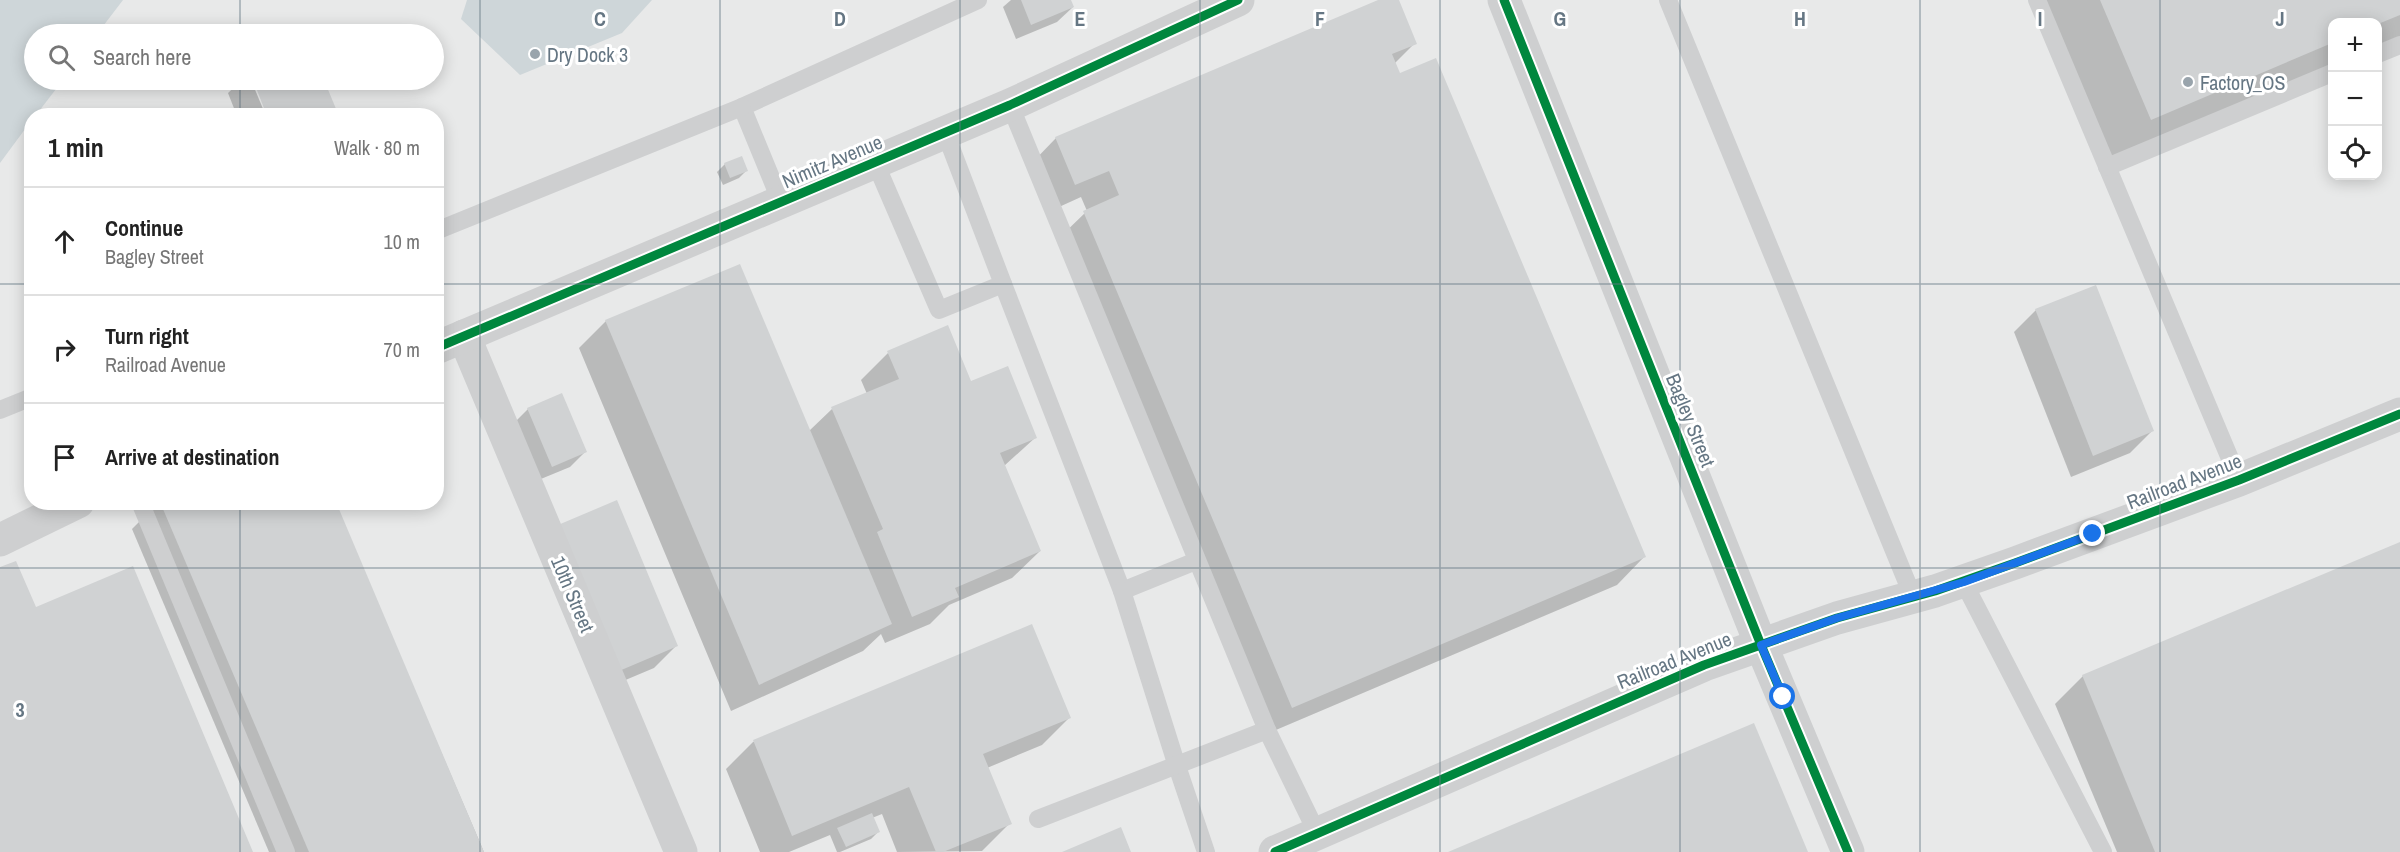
<!DOCTYPE html>
<html lang="en">
<head>
<meta charset="utf-8">
<style>
  body { margin:0; font-family:"Archivo Narrow",sans-serif; background:#f2f2f2; color:#222 }
  .controls { position:absolute; right:18px; top:18px; display:grid; overflow:hidden; border-radius:12px; box-shadow:0 3px 15px #0003 }
  .controls button { width:54px; height:54px; display:grid; place-items:center; padding:0; border:0; border-bottom:2px solid #e0e0e0; background:#fff; color:#222; font:30px sans-serif }
  .stop { position:absolute; width:18px; height:18px; margin:-14px; border:4px solid #1a73e8; border-radius:50%; background:#fff }
  .stop.end { background:#1a73e8; border-color:#fff; box-shadow:0 2px 6px #0008 }
  .list { margin:0; padding:0; list-style:none }
  h2 { display:flex; justify-content:space-between; align-items:center; height:78px; margin:0; padding:0 24px; font-size:26px }
  h2 small { font-size:20px; font-weight:400; color:#767676 }
  .list li { display:grid; grid-template-columns:39px 1fr auto; gap:18px; align-items:center; box-sizing:border-box; height:108px; padding:0 24px; border-top:2px solid #e0e0e0 }
  .list b { display:block; font-size:22px; white-space:nowrap }
  .list p { margin:0; font-size:20px; white-space:nowrap; color:#767676 }
  .list em { font-size:20px; font-style:normal; color:#767676 }
  .icon { flex:none; width:33px; height:33px; fill:none; stroke:currentColor; stroke-width:2; stroke-linecap:round; stroke-linejoin:round }
  .map { position:relative; flex:none; width:2400px; height:852px; overflow:hidden }
  .search { position:absolute; background:#fff; box-shadow:0 3px 15px #0003; left:24px; top:24px; width:420px; height:66px; display:flex; align-items:center; gap:15px; box-sizing:border-box; padding:0 21px; border-radius:33px; color:#767676; font-size:22px }
  .panel { position:absolute; background:#fff; box-shadow:0 3px 15px #0003; left:24px; top:108px; width:420px; height:402px; border-radius:24px }
  .map>svg:first-child { display:block }
  .built { fill:#e8e9e9; fill-rule:evenodd }
  .water { fill:#ced6d9 }
  .shadow { fill:#0003 }
  .building { fill:#d0d2d3 }
  .lines { fill:none; stroke-linecap:round; stroke-linejoin:round }
  .service { stroke:#cecfd0; stroke-width:18 }
  .minor { stroke:#cecfd0; stroke-width:33 }
  .tertiary { stroke:#cecfd0; stroke-width:33 }
  .cycleway-casing { stroke:#fff; stroke-width:13 }
  .cycleway { stroke:#00873e; stroke-width:9 }
  .route { stroke:#1a73e8; stroke-width:8 }
  .grid { fill:none; stroke:#657683; stroke-width:1.5; stroke-opacity:0.55 }
  .poi-dot { fill:#99a4ac; stroke:#fff; stroke-width:2 }
  .labels { text-anchor:middle; dominant-baseline:central; stroke-width:6; stroke-linejoin:round; paint-order:stroke }
  .poi-label { font-size:20px; fill:#657683; stroke:#fff; text-anchor:start }
  .street-label { font-size:20px; fill:#657683; stroke:#fff }
  .grid-label { font-size:20px; text-anchor:middle; font-weight:bold; fill:#657683; stroke:#fff; stroke-width:6; stroke-linejoin:round; paint-order:stroke }
</style>
</head>
<body>
<div class="map">
<svg width="2400" height="852" viewBox="0 0 2400 852">
  <rect width="100%" height="100%" fill="#f9f9f9"/>
  <path class="built" d="M0 0H2400V852H0ZM2332 22H2378V176H2332ZM34 34H434V80H34ZM32 116H436V502H32Z"/>
  <g class="water">
    <path d="M0 0H123L97 34H34V80H63L36 115 32 116 31 121 0 163Z"/>
    <path d="M467 0H652L622 33 520 75 461 19Z"/>
  </g>
  <g class="shadow">
    <path d="M1011 0H1070L1073 7 1057 22 1016 39 1003 7Z"/>
    <path d="M1382 0H1397L1415 43 1394 64 1399 75 1644 557 1617 585 1264 735 1057 240 1087 211 1081 197 1048 212 1029 166 1056 138Z"/>
    <path d="M2044 0H2400V37L2378 46V22H2332V65L2111 159Z"/>
    <path d="M242 80H322L337 116 254 80H251L266 116H237L228 93Z"/>
    <path d="M725 164 746 171 739 178 723 185 717 172Z"/>
    <path d="M2036 310 2152 431 2130 453 2071 477 2014 332Z"/>
    <path d="M606 321 809 431 832 409 867 394 861 380 888 353 971 383 1036 437 1004 466 1040 551 1012 578 949 605 930 624 885 643 881 634 863 651 731 711 579 348Z"/>
    <path d="M528 409 585 452 570 467 536 481 513 424Z"/>
    <path d="M159 502H334L484 852H269L132 529Z"/>
    <path d="M2400 544V852H2117L2055 704 2083 676Z"/>
    <path d="M537 548 676 646 654 668 597 692Z"/>
    <path d="M1031 626 1069 718 1042 745 987 768 1010 823 982 851 897 852 882 814 872 818 878 832 871 839 840 852H837L830 835 789 852H760L726 769 753 742Z"/>
  </g>
  <g class="building">
    <path d="M1021 0H1071L1074 7 1031 25Z"/>
    <path d="M1378 0H1399L1417 44 1392 54 1400 73 1436 58 1646 557 1292 708 1083 211 1119 195 1109 171 1075 185 1055 137Z"/>
    <path d="M2100 0H2400V15L2378 24V22H2332V43L2151 120Z"/>
    <path d="M253 80H324L339 116H267Z"/>
    <path d="M742 156 748 171 730 178 724 163Z"/>
    <path d="M740 264 892 624 759 685 605 320Z"/>
    <path d="M2096 285 2154 431 2093 456 2035 309Z"/>
    <path d="M948 325 971 381 1008 366 1037 438 1000 453 1041 551 955 588 959 597 912 617 877 532 883 529 831 407 899 379 887 351Z"/>
    <path d="M562 393 587 452 552 467 527 408Z"/>
    <path d="M617 500 678 646 619 671 558 525Z"/>
    <path d="M160 502H336L484 852H309Z"/>
    <path d="M2400 542V852H2155L2082 675Z"/>
    <path d="M16 561 36 607 133 566 253 852H0V567Z"/>
    <path d="M1032 624 1071 718 983 754 1012 824 943 852H936L909 787 792 836 753 740Z"/>
    <path d="M1754 723 1808 852H1448Z"/>
    <path d="M872 813 880 832 846 847 837 828Z"/>
    <path d="M1121 827 1131 852H1062Z"/>
  </g>
  <g class="lines">
    <g class="service">
      <path d="M1668 0 1913 597"/>
      <path d="M2037 0 2239 480"/>
      <path d="M2378 54 2400 45"/>
      <path d="M1010 105 1267 730 1317 833"/>
      <path d="M875 162 939 310 1003 284 945 132"/>
      <path d="M2107 167 2332 73"/>
      <path d="M781 202 742 107 978 0"/>
      <path d="M436 231 742 107"/>
      <path d="M1003 284 1122 591 1196 561"/>
      <path d="M0 410 32 397"/>
      <path d="M140 502 286 852"/>
      <path d="M1963 581 2103 852"/>
      <path d="M1122 591 1176 763 1206 852"/>
      <path d="M1038 819 1267 730"/>
    </g>
    <g class="minor">
      <path d="M1504 0 1761 645 1848 852"/>
      <path d="M464 336 681 852"/>
      <path d="M436 348 1010 105 1238 0"/>
      <path d="M0 540 78 502"/>
    </g>
    <path class="tertiary" d="M1275 852 1704 665 1837 618 1935 591 2015 563 2239 480 2400 414"/>
    <g class="cycleway-casing">
      <g id="cycleway">
        <path d="M1504 0 1761 645 1848 852"/>
        <path d="M436 348 1010 105 1238 0"/>
        <path d="M1275 852 1704 665 1837 618 1935 591 2015 563 2239 480 2400 414"/>
      </g>
    </g>
    <use href="#cycleway" class="cycleway"/>
  </g>
  <g class="lines">
    <path class="route" d="M1783 697 1761 645 1837 618 1964 582 2093 534"/>
  </g>
  <path class="grid" d="M240 0V34M480 0V852M720 0V852M960 0V852M1200 0V852M1440 0V852M1680 0V852M1920 0V852M2160 0V852M240 80V116M0 284H32M436 284H2400M240 502V852M0 568H2400"/>
  <g class="poi-dot">
    <circle cx="535" cy="54" r="6"/>
    <circle cx="2188" cy="82" r="6"/>
  </g>
  <g class="labels">
    <g class="poi-label">
      <text x="547" y="54">Dry Dock 3</text>
      <text x="2200" y="82">Factory_OS</text>
    </g>
    <g class="street-label">
      <text transform="translate(832 161) rotate(-23)">Nimitz Avenue</text>
      <text transform="translate(1691 420) rotate(68)">Bagley Street</text>
      <text transform="translate(2184 481) rotate(-21)">Railroad Avenue</text>
      <text transform="translate(573 594) rotate(67)">10th Street</text>
      <text transform="translate(1674 660) rotate(-22)">Railroad Avenue</text>
    </g>
  </g>
  <g class="grid-label">
    <text x="600" y="26">C</text>
    <text x="840" y="26">D</text>
    <text x="1080" y="26">E</text>
    <text x="1320" y="26">F</text>
    <text x="1560" y="26">G</text>
    <text x="1800" y="26">H</text>
    <text x="2040" y="26">I</text>
    <text x="2280" y="26">J</text>
    <text x="20" y="717">3</text>
  </g>
</svg>
<div class="controls">
<button>+</button>
<button>−</button>
<button><svg class="icon" aria-label="locate" viewBox="0 0 24 24"><circle cx="12" cy="12" r="6"/><path d="M12 2v4M12 18v4M2 12h4M18 12h4"/></svg></button>
</div>
<div class="stop" style="left:1783px;top:697px"></div>
<div class="stop end" style="left:2093px;top:534px"></div>
<div class="search"><svg class="icon" aria-label="search" viewBox="0 0 24 24"><circle cx="10" cy="10" r="6"/><path d="M15 15l6 6"/></svg>Search here</div>
<section class="panel">
<h2>1 min<small>Walk · 80 m</small></h2>
<ul class="list">
<li><svg class="icon" aria-label="ahead" viewBox="0 0 24 24"><path d="M12 20V5M6 11l6-6 6 6"/></svg><div><b>Continue</b><p>Bagley Street</p></div><em>10 m</em></li>
<li><svg class="icon" aria-label="right" viewBox="0 0 24 24"><path d="M7 20v-9h11M14 6l5 5-5 5"/></svg><div><b>Turn right</b><p>Railroad Avenue</p></div><em>70 m</em></li>
<li><svg class="icon" aria-label="arrive" viewBox="0 0 24 24"><path d="M6 21V4h12l-3 4 3 4H6"/></svg><div><b>Arrive at destination</b></div></li>
</ul>
</section>
</div>
</body>
</html>
